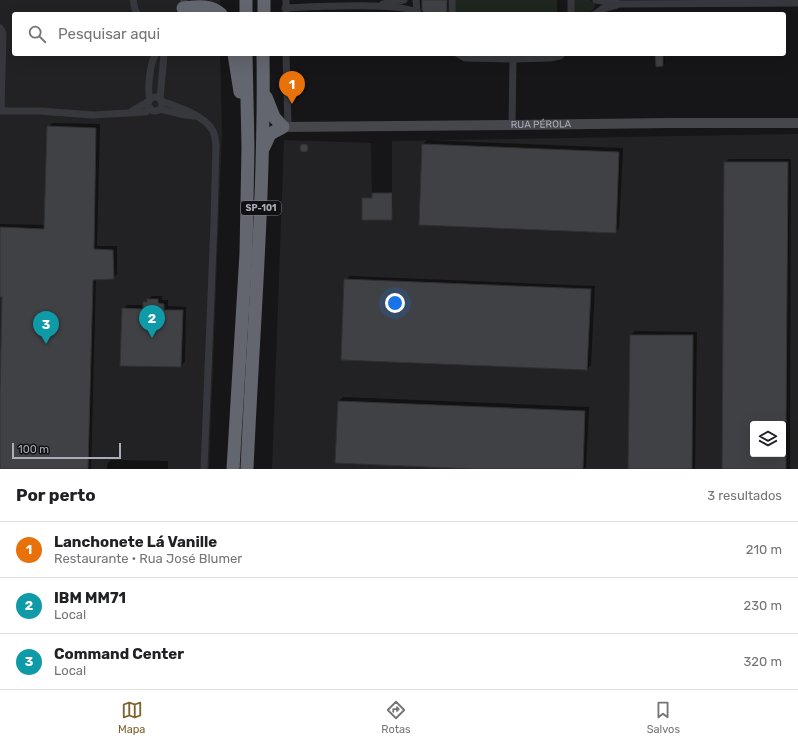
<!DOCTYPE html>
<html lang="pt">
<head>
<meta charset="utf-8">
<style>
  body { margin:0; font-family:Rubik,sans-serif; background:#f6f6f6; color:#202124 }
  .controls { position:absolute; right:12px; bottom:12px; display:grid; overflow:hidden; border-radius:4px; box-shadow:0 4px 16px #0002 }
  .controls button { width:36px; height:36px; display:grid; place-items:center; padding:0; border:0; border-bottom:1px solid #e0e0e0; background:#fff; color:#202124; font:20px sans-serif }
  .scale { position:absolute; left:12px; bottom:10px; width:109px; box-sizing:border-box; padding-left:4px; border:2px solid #a8adb8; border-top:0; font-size:11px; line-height:14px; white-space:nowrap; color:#a8adb8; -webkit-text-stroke:3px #111113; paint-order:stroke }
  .you { position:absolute; left:395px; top:303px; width:14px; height:14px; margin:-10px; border:3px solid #fff; border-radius:50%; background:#1a73e8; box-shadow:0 0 0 6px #1a73e833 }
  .badge { display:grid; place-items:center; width:26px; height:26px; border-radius:50%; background:#7e622b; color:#fff; font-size:13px; font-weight:700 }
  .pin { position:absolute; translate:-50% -33px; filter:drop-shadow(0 1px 2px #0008) }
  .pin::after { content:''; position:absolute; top:21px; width:14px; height:12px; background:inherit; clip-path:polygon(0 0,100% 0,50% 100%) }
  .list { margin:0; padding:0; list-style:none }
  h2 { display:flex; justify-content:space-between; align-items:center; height:52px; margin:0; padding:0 16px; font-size:17px }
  h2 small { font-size:13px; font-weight:400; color:#757577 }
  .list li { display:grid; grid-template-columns:26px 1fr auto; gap:12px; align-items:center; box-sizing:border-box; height:56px; padding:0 16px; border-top:1px solid #e0e0e0 }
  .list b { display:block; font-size:15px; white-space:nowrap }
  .list p { margin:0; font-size:13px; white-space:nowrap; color:#757577 }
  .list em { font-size:13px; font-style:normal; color:#757577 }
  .icon { flex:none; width:22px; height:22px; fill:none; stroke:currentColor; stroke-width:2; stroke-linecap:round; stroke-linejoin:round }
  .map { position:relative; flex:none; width:798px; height:469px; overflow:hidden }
  .search { position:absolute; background:#fff; box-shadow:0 4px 16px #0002; left:12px; right:12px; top:12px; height:44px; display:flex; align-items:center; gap:10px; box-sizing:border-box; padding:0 14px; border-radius:4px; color:#757577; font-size:15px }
  .sheet { height:220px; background:#fff }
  nav { display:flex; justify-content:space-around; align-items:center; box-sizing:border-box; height:56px; border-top:1px solid #e0e0e0; background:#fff; font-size:11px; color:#757577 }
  nav a { display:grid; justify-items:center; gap:2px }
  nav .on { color:#7e622b }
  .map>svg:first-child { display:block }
  .built { fill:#222225; fill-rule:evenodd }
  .green { fill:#1e261f }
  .shadow { fill:#0007; fill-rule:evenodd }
  .building { fill:#404145; stroke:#303034 }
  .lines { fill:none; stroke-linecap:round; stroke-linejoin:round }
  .street { stroke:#37383d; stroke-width:7 }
  .secondary { stroke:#45474d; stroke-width:10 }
  .highway { stroke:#63666e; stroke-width:13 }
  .labels { text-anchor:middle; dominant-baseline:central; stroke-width:3.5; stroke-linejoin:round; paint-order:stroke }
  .shield { fill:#111113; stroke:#7b7e86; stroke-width:1 }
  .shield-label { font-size:9px; font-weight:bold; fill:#a8adb8 }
  .street-label { font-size:10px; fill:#a8adb8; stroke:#111113 }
</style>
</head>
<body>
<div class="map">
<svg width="798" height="469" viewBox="0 0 798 469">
  <rect width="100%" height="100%" fill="#161618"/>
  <g class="built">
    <path d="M0 0H220V14H14V54H220L222 132 209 469H0Z"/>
    <path d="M798 134V469H272L284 140 371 143 372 193H392V141ZM753 424H783V454H753Z"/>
  </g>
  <g class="green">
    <rect x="454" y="0" width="103" height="14"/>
    <path d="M573 0H590L595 3C596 9 591 11 587 14H573Z"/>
  </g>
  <g class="shadow">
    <path d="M424 0H450V14H428Z"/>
    <path d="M656 54H664L665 63 663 65Z"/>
    <path d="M52 123 100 124 97 246H117V274L113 278H96L91 469H0V402L3 296H0V224L46 225 48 127Z"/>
    <path d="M427 140 623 148 619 228 615 232 423 144Z"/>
    <circle cx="304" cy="147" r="3"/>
    <path d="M729 159H791L790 469H723L725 163ZM753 424H783V454H753Z"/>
    <path d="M373 193H393L392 219 373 198Z"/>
    <path d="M350 276 595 286 591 365 587 369 345 280Z"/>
    <path d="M152 296H162V300H168V306L186 307 185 362 181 366 123 309 127 305H144V303Z"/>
    <path d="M635 331 697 332 695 469H629L631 335Z"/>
    <path d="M343 397 589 407 586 468 498 469 339 401Z"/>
    <path d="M111 460 168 461V469H107V464Z"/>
  </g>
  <g class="building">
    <path d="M422 0H447V14H425L422 10Z"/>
    <path d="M655 54H663V66L656 67Z"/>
    <path d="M47 126 96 128 94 249 113 250 114 279 93 280 88 469H0V391L2 297H0V227L44 229Z"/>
    <path d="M422 144 619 152 616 233 419 225Z"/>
    <circle cx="304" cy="148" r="4"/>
    <path d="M724 162H788L786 424H753V454H786V469H722Z"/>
    <path d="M372 193H392V220H362V198H372Z"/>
    <path d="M344 279 591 289 587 370 341 360Z"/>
    <path d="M147 299H158V303L164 304V310H183L181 367 120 366 122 308 143 309V302H147Z"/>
    <path d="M630 335H693L692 469H628Z"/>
    <path d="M338 401 585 411 583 469H473L335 463Z"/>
  </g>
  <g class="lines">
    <g class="street">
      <path d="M133 0 135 9 137 14"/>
      <path d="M416 0 417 12"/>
      <path d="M452 0V14"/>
      <path d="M596 0 621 4 798 3"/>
      <path d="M383 4 404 0"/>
      <path d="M285 8C307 7 407 1 419 14"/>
      <path d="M180 14 183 8 184 0"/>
      <path d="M286 14V0"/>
      <path d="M571 14V0"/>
      <path d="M595 14 602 9 617 5"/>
      <path d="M0 28 3 33 1 111"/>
      <path d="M286 54 288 126"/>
      <path d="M458 54 465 58 513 59 550 58 560 56 562 54"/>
      <circle cx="155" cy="104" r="7"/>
      <path d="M150 99C147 90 150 64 155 55L154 54"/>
      <path d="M160 99 164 54"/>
      <path d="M161 101C176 106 206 116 213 131 215 135 215 140 216 144L214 222 204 469"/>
      <path d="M160 109 185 115 194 116"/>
      <path d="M0 111H39L93 115 146 112 150 108"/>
      <path d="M132 111 149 101"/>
      <path d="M512 125 513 59"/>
    </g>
    <path class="secondary" id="s1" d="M283 127 512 125 670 123H798"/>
    <g class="highway">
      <path d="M183 8C197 7 210 4 221 14"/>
      <path d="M246 14V0"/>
      <path d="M264 14V0"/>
      <path d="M234 54 240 92"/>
      <path d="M264 147 270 134 283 127 274 117 266 97"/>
      <path d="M233 469 246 253 248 147 246 54"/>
      <path d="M247 469C253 331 265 193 263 54"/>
    </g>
  </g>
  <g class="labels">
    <rect class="shield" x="241" y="201" width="40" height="14" rx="3"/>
    <g class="shield-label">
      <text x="261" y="208">SP-101</text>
    </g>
    <g class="street-label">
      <text stroke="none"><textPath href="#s1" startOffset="258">RUA PÉROLA</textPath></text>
    </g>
  </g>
</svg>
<div class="controls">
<button><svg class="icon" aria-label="layers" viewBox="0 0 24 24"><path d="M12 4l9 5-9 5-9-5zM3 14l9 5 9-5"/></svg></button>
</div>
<div class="scale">100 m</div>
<div class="you"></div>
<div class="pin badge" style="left:292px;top:104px;background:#e8710a">1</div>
<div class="pin badge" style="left:152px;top:338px;background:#0f9aa8">2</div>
<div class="pin badge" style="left:46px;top:344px;background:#0f9aa8">3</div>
<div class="search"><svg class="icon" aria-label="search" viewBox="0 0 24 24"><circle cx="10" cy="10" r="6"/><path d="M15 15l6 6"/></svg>Pesquisar aqui</div>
</div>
<section class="sheet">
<h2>Por perto<small>3 resultados</small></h2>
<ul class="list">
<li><span class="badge" style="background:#e8710a">1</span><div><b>Lanchonete Lá Vanille</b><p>Restaurante · Rua José Blumer</p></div><em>210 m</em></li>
<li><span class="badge" style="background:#0f9aa8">2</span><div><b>IBM MM71</b><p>Local</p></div><em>230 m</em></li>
<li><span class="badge" style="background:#0f9aa8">3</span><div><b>Command Center</b><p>Local</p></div><em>320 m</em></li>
</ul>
</section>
<nav>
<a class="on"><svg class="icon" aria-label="map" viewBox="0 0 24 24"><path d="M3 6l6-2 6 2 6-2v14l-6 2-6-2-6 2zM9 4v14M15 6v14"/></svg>Mapa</a>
<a><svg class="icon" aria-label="directions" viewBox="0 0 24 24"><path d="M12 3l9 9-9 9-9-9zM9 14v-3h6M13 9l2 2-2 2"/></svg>Rotas</a>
<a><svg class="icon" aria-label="saved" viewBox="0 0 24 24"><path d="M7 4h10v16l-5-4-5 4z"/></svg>Salvos</a>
</nav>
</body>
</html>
